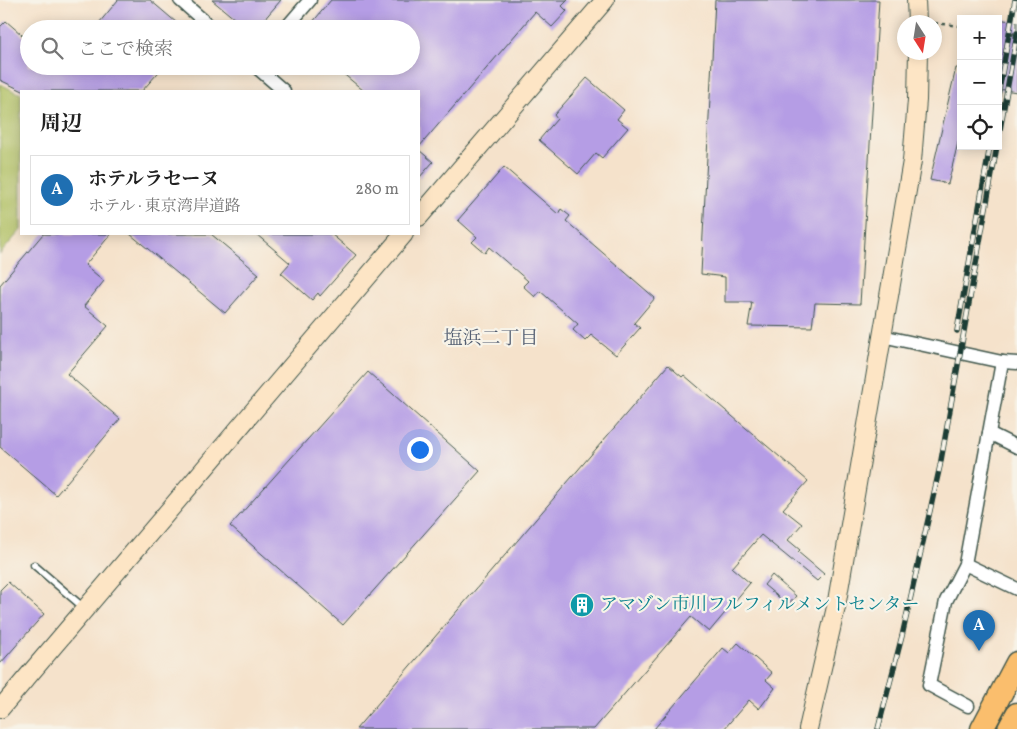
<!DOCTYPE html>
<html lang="ja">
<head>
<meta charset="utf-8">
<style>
  body { margin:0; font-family:Vollkorn,"Noto Serif JP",serif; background:#f6f6f6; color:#222 }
  .controls { position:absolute; right:15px; top:15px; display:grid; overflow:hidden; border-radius:0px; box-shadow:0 2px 12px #0003 }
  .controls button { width:45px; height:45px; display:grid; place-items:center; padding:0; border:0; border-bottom:1px solid #e0e0e0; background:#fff; color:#222; font:25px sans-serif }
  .compass { position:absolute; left:897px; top:15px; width:45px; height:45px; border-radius:50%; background:#fff; box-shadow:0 2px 12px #0003; rotate:168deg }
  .you { position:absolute; left:419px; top:449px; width:18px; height:18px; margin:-12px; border:4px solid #fff; border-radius:50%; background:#1a73e8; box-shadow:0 0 0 8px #1a73e833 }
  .badge { display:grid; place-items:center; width:32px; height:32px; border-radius:50%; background:#1f6fb2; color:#fff; font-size:16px; font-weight:700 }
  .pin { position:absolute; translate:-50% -41px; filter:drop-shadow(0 1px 2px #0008) }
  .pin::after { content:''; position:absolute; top:26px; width:18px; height:15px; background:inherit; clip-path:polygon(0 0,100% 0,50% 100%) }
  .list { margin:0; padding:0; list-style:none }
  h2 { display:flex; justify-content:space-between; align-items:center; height:65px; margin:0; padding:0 20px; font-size:21px }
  h2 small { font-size:16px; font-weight:400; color:#767676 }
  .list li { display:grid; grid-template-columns:32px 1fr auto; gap:15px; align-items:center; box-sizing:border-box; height:70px; margin:0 10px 10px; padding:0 10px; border:1px solid #e0e0e0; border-radius:0px }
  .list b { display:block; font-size:19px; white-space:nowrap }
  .list p { margin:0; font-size:16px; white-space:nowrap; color:#767676 }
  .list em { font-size:16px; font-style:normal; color:#767676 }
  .icon { flex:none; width:28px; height:28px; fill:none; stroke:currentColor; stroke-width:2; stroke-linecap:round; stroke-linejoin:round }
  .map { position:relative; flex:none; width:1017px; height:729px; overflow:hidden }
  .search { position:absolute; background:#fff; box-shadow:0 2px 12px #0003; left:20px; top:20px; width:400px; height:55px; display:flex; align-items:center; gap:12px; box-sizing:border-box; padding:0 18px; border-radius:28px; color:#767676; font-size:19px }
  .panel { position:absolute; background:#fff; box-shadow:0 2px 12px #0003; left:20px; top:90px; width:400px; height:145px; border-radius:0px }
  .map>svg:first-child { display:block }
  .green { fill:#b0c063; stroke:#687e4c }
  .building { fill:#b59de5 }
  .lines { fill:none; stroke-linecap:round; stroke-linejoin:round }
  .lane-casing { stroke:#3f564b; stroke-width:9 }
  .street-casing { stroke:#3f564b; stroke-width:15 }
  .secondary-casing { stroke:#3f564b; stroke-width:20 }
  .highway-casing { stroke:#3f564b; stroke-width:25 }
  .path { stroke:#3f564b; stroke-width:2.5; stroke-dasharray:4 4; stroke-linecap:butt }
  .lane { stroke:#fff; stroke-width:6 }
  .street { stroke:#fff; stroke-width:12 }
  .secondary { stroke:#fde5c5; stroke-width:18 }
  .highway { stroke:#fabe6d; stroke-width:22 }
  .rail-casing { stroke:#1f3d34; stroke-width:5.5 }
  .rail { stroke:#f7f3e8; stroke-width:4; stroke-dasharray:11; stroke-linecap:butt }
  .labels { text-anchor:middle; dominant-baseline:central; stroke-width:4.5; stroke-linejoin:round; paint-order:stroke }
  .culture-label { font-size:18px; fill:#0d838f; stroke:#f7f3e8; text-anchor:start }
  .neighbourhood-label { font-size:19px; fill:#545f72; stroke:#f7f3e8 }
</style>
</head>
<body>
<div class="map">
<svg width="1017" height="729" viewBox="0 0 1017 729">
  <rect width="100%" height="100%" fill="#f7f3e8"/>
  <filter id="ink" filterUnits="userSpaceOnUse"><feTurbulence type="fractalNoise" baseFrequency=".02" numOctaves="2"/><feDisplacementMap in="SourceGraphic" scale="10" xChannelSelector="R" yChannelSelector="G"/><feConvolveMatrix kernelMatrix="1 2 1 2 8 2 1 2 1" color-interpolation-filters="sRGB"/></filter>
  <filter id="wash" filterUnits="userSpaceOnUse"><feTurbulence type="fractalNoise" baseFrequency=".0096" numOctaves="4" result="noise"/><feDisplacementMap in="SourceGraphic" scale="20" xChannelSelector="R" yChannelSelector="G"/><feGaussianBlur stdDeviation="1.12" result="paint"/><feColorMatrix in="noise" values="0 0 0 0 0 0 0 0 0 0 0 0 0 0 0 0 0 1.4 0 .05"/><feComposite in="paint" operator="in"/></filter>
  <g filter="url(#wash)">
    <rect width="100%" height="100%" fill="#f5e2cb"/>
    <path class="green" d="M0 84 21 94V230L0 254Z"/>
    <g id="blocks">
      <g class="building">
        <path d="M118 0H150L184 29H94Z"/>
        <path d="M212 0H281L256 29H247Z"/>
        <path d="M331 0H568L562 6 567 11 552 27 535 12 419 147V91H364L334 66H411V29H307Z"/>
        <path d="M715 0H879L860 304 815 303 812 327 748 326 752 302H725V277L701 274Z"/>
        <path d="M998 19 1017 22V92L998 89Z"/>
        <path d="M6 21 29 41V66H164L142 91H23L0 80V27Z"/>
        <path d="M956 68H961V130L948 184 930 180Z"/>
        <path d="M587 78 624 110 617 119 628 128 602 158 596 153 578 174 539 140 557 119 554 115Z"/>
        <path d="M419 150 433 162 419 178Z"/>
        <path d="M504 167 558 214 561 209 570 216 566 221 655 298 634 323 640 328 616 355 591 335 585 341 573 330 578 324 540 291 535 297 523 286 528 281 489 247 485 253 472 242 477 237 458 220Z"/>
        <path d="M43 234H111L85 265 104 281 84 306 108 326 67 374 120 419 56 495 0 447V285Z"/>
        <path d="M130 234H211L259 274 225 313Z"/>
        <path d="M256 234H331L356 255 320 296 318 293 312 300 281 273 290 263Z"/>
        <path d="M668 365 682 377 684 375 808 481 783 509 802 524 788 540 800 550 798 552 824 574 817 581 761 535 732 568 750 583 709 632 691 617 594 729H356Z"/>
        <path d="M368 372 480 471 343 625 230 526Z"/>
        <path d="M772 575 796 596 788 605 764 585Z"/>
        <path d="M8 582 44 614 0 664V590Z"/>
        <path d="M738 643 772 673 766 680 775 688 759 709 749 700 724 729H654L723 648 729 653Z"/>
      </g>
    </g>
  </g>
  <g filter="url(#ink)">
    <use href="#blocks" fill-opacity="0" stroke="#3f564b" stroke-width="1"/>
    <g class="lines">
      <g class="lane-casing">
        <path id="lane" d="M34 565 84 608"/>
      </g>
      <g class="street-casing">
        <g id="street">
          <path d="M180 0 213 29"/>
          <path d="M285 29 310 0"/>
          <path d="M255 66 284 91"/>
          <path d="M882 336 1002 362 1017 363"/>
          <path d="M989 433 1017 447"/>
          <path d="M965 564 1017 589"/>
          <path d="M968 706 929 685 946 601 965 564 1002 362"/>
        </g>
      </g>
      <g class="secondary-casing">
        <g id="secondary">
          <path d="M916 0 917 22"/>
          <path d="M419 217 605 0"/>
          <path d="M0 709 404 234"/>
          <path d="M808 729 836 607 912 161 917 100 918 52"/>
        </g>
      </g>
      <g class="highway-casing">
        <g id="highway">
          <path d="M982 729 1017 663"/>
          <path d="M1009 729 1017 714"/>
        </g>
      </g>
      <g class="path">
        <path d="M934 23 961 26"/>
        <path d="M1012 36 1013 32"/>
      </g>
      <use href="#lane" class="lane"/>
      <use href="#street" class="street"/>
      <use href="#secondary" class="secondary"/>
      <use href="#highway" class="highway"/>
      <g class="rail-casing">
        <g id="rail">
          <path d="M998 96 1015 0"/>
          <path d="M998 141 1017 33"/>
          <path d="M957 331 990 146"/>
          <path d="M878 729 902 636 940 466 997 146"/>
        </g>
      </g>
      <use href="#rail" class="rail"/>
    </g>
  </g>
  <defs>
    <g id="building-disc" transform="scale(1.25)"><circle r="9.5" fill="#0f9aa8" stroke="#f7f3e8"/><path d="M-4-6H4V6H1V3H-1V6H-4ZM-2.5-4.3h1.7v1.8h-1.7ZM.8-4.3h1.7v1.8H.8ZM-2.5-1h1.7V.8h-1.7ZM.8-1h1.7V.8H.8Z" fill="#fff"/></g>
  </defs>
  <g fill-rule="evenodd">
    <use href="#building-disc" x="582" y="605"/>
  </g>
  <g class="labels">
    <g class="culture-label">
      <text x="600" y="605">アマゾン市川フルフィルメントセンター</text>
    </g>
    <g class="neighbourhood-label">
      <text x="491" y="339">塩浜二丁目</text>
    </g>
  </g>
</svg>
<div class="controls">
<button>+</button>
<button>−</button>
<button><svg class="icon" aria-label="locate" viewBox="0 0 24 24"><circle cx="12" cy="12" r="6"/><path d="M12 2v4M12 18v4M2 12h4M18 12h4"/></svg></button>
</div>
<svg class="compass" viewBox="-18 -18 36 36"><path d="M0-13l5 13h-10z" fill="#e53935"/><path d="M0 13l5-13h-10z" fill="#767676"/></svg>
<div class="you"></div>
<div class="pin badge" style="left:979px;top:651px">A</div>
<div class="search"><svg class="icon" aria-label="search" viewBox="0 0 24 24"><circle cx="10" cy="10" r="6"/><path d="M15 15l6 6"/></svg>ここで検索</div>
<section class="panel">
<h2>周辺<small></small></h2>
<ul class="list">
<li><span class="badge">A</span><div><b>ホテルラセーヌ</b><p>ホテル · 東京湾岸道路</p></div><em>280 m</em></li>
</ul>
</section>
</div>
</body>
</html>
